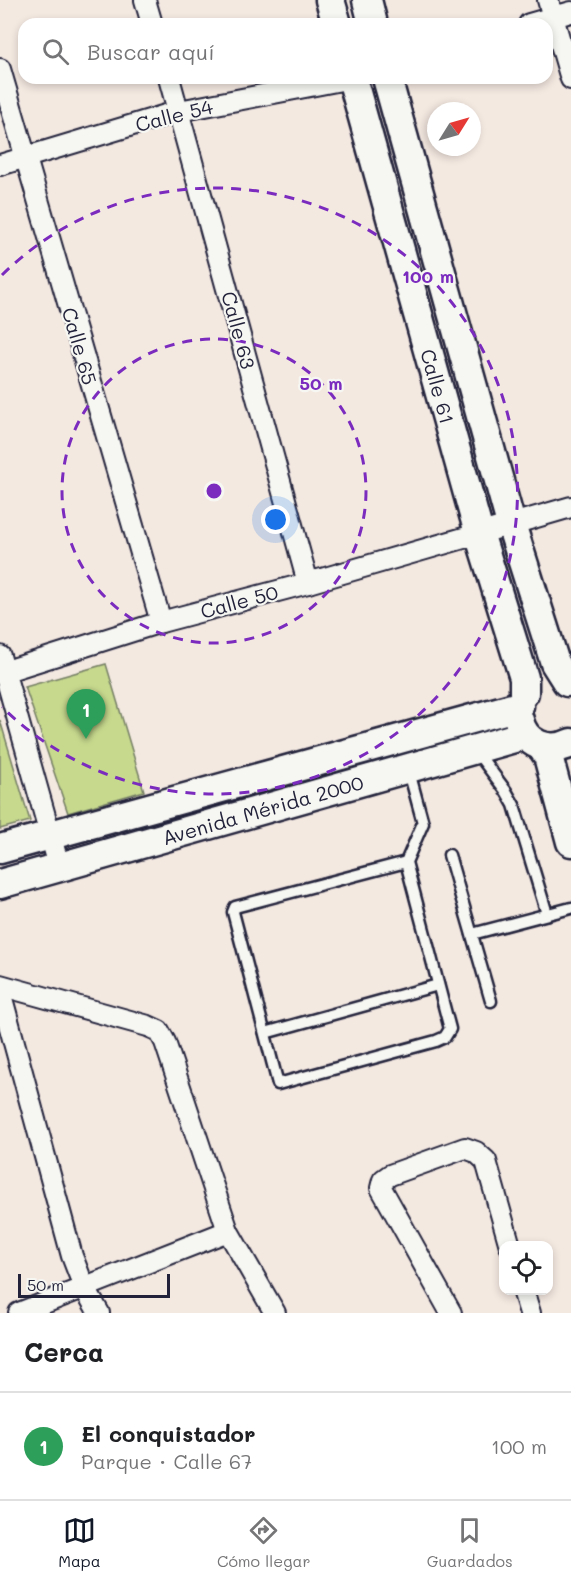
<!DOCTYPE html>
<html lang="es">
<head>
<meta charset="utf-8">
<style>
  body { margin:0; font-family:Mali,sans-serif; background:#f6f6f6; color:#202124 }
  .controls { position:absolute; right:18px; bottom:18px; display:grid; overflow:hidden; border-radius:12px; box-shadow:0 3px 9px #0003 }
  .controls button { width:54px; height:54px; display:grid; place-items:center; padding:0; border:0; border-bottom:2px solid #e0e0e0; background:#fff; color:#202124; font:30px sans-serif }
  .compass { position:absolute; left:427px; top:102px; width:54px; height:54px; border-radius:50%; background:#fff; box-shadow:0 3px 9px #0003; rotate:53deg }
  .scale { position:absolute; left:18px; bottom:15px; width:152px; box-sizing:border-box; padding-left:6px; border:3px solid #22223b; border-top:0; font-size:16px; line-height:21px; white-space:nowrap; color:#22223b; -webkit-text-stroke:4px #f6f6f2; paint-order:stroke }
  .you { position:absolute; left:276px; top:520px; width:21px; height:21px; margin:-15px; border:4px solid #fff; border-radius:50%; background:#1a73e8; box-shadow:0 0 0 9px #1a73e833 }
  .badge { display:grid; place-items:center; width:39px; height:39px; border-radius:50%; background:#111827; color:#fff; font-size:20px; font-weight:700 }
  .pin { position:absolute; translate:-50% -50px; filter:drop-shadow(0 2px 3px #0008) }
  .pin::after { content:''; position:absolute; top:32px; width:21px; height:18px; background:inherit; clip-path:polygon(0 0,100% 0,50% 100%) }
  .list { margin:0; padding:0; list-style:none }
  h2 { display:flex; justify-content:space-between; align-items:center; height:78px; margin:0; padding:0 24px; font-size:26px }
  h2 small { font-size:20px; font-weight:400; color:#757577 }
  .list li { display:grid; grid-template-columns:39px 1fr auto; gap:18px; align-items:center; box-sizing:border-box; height:108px; padding:0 24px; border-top:2px solid #e0e0e0 }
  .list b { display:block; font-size:22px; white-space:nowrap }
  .list p { margin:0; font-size:20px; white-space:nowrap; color:#757577 }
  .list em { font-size:20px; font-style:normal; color:#757577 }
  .icon { flex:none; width:33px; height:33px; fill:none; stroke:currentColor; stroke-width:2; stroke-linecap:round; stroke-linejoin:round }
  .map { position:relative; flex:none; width:571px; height:1313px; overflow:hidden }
  .search { position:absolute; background:#fff; box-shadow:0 3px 9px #0003; left:18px; right:18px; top:18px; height:66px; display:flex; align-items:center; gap:15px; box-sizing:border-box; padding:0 21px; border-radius:18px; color:#757577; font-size:22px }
  .sheet { height:186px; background:#fff }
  nav { display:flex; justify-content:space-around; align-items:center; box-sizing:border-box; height:84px; border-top:2px solid #e0e0e0; background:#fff; font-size:16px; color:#757577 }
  nav a { display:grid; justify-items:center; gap:3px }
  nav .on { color:#111827 }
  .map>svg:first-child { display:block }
  .green { fill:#c6d98d; stroke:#747e64; stroke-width:1.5 }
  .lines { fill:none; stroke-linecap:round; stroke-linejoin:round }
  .lane-casing { stroke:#22223b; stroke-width:15 }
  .street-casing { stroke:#22223b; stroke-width:24 }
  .secondary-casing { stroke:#22223b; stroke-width:33 }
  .lane { stroke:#f6f6f2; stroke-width:10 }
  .street { stroke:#f6f6f2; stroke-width:20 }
  .secondary { stroke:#f6f6f2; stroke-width:28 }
  .ring { fill:none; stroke:#7b2cbf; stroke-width:3; stroke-dasharray:10 8 }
  .labels { text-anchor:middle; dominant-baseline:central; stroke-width:4.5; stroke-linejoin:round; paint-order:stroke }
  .street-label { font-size:20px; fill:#22223b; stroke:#f6f6f2 }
  .centre { fill:#7b2cbf; stroke:#f6f6f2; stroke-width:3 }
  .ring-label { font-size:18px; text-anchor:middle; font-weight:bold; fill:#7b2cbf; stroke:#f6f6f2; stroke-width:4.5; stroke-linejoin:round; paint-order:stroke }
</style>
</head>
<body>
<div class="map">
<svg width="571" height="1313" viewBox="0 0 571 1313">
  <rect width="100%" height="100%" fill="#f4e9e1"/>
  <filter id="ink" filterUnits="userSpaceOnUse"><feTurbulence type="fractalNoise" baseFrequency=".0167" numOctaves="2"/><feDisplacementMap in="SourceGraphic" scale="12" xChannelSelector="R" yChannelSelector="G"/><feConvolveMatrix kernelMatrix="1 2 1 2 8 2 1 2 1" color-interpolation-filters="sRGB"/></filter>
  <g filter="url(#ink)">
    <g class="green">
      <path d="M106 664 144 791 68 813 25 687Z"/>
      <path d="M0 720 30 821 0 829Z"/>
    </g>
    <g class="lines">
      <g class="lane-casing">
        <g id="lane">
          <path d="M476 751 506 791 514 805 547 914"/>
          <path d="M449 855 491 1001"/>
          <path d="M406 862 235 907 233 912 278 1084 436 1041 445 1037 450 1029 406 862 423 823 408 768"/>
          <path d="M472 934 571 908"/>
          <path d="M265 1033 438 985"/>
        </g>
      </g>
      <g class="street-casing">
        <g id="street">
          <path d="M145 0 152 24"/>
          <path d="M548 0 571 79"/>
          <path d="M529 24 571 12"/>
          <path d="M0 69 161 622"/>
          <path d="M169 78 308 583"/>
          <path d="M0 165 179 111 352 78"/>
          <path d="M0 656 59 866"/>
          <path d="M0 673 161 622 308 583 571 507"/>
          <path d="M0 985 148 1026 159 1031 165 1042 228 1231 275 1313"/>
          <path d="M0 991 72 1256 84 1287 99 1313"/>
          <path d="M523 1290 530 1313"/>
          <path d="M19 1313 228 1231"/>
          <path d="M451 1313 381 1188 383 1180 390 1175 465 1148 476 1152 486 1161 510 1246"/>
        </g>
      </g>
      <g class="secondary-casing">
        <g id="secondary">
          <path d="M330 0 337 24"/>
          <path d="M367 0 373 24"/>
          <path id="s1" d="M352 78 479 533 524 678V693"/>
          <path d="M387 78 511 524 555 663 567 682"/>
          <path d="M519 720C524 744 549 754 571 743"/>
          <path d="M542 747 548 756 571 842"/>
          <path d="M0 849 519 706"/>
          <path id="s2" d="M0 884 525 735"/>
        </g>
      </g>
      <use href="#lane" class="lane"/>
      <use href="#street" class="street"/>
      <use href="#secondary" class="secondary"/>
    </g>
  </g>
  <g class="ring">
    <circle cx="214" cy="491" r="152"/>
    <path d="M2 275A303 303 0 1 1 2 707"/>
  </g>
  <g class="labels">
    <g class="street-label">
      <text transform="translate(174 115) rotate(-14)">Calle 54</text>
      <text transform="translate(239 330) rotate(75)">Calle 63</text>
      <text transform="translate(80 346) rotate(74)">Calle 65</text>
      <text stroke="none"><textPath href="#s1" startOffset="320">Calle 61</textPath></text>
      <text transform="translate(239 601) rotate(-15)">Calle 50</text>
      <text stroke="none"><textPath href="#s2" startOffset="273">Avenida Mérida 2000</textPath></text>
    </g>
  </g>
  <circle cx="214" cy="491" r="9" class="centre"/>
  <g class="ring-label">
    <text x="428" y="283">100 m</text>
    <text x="321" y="390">50 m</text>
  </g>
</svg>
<div class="controls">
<button><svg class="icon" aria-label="locate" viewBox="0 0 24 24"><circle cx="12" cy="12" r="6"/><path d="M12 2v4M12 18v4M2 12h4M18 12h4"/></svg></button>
</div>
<svg class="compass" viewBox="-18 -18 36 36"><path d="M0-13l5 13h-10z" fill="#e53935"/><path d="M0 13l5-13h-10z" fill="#757577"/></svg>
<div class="scale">50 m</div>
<div class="you"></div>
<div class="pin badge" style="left:86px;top:739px;background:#2e9e5b">1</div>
<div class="search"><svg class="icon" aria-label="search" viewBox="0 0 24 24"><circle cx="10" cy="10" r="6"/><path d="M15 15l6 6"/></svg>Buscar aquí</div>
</div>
<section class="sheet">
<h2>Cerca<small></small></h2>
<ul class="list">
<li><span class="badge" style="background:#2e9e5b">1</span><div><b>El conquistador</b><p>Parque · Calle 67</p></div><em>100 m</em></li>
</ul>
</section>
<nav>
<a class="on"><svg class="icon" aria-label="map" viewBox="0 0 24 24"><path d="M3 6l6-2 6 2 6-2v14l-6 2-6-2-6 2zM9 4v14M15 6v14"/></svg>Mapa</a>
<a><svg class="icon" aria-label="directions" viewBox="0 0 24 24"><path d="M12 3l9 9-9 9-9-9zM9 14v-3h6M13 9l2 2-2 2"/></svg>Cómo llegar</a>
<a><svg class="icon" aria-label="saved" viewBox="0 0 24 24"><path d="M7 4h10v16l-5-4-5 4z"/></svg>Guardados</a>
</nav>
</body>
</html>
